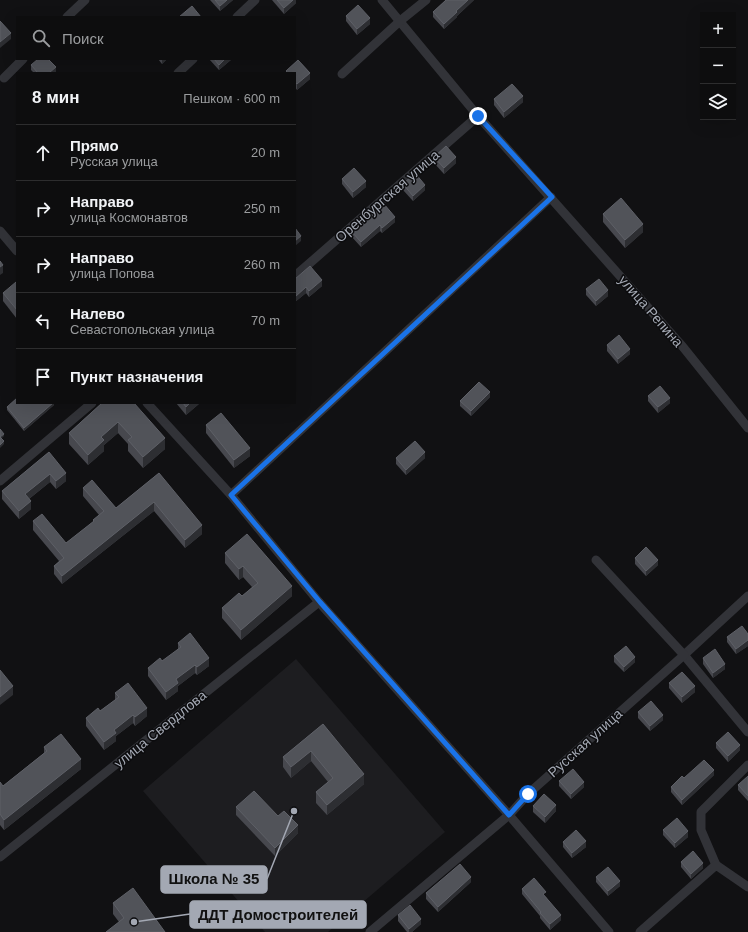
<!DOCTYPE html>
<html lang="ru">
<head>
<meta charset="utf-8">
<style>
  body { margin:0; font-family:Arial,sans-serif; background:#1b1b1c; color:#f1f3f6 }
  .controls { position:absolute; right:12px; top:12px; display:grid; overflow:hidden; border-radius:0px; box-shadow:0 4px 16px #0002 }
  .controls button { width:36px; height:36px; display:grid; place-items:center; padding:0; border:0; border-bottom:1px solid #2d2d2e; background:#0d0d0e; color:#f1f3f6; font:20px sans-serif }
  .stop { position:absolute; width:12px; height:12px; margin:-9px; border:3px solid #1a73e8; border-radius:50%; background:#fff }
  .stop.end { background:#1a73e8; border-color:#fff; box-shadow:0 1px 4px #0008 }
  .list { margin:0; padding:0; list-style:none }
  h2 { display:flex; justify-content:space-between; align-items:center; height:52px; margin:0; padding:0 16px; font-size:17px }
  h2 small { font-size:13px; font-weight:400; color:#9a9c9e }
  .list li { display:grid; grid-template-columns:26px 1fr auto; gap:12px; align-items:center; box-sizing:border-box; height:56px; padding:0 16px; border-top:1px solid #2d2d2e }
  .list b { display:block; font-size:15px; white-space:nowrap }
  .list p { margin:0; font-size:13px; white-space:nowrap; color:#9a9c9e }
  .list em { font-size:13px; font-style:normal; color:#9a9c9e }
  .icon { flex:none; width:22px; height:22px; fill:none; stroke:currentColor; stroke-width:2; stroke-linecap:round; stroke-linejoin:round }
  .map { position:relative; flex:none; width:748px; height:932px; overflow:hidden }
  .search { position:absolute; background:#0d0d0e; box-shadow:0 4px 16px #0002; left:16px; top:16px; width:280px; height:44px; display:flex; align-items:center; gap:10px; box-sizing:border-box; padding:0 14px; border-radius:0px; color:#9a9c9e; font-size:15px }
  .panel { position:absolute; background:#0d0d0e; box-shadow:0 4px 16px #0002; left:16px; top:72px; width:280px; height:332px; border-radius:0px }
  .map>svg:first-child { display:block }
  .built { fill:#1d1d20 }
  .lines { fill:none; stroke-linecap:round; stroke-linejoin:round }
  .minor { stroke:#323338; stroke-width:9 }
  .wall { fill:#47484e }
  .shaded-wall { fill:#2d2e32 }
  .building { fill:#515359; stroke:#5e6067 }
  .route { stroke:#1a73e8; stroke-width:5 }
  .labels { text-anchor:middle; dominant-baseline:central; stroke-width:3; stroke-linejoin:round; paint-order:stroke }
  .street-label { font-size:14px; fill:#a3a8b3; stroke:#0c0c0e }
  .leader { fill:none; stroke:#a3a8b3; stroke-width:1.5 }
  .callout-dot { fill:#a3a8b3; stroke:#0c0c0e; stroke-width:1.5 }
  .callout { fill:#a3a8b3; stroke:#a3a8b3; stroke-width:1.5 }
  .callout-label { font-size:15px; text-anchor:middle; font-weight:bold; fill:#111 }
</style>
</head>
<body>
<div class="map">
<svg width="748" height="932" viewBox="0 0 748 932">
  <rect width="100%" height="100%" fill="#111113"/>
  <path class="built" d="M296 659 445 832 328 932H265L143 791Z"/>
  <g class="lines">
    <g class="minor">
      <path d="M382 0 478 116 683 347 748 428"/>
      <path d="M67 17 85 0"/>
      <path d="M237 17 255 0"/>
      <path d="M178 73 193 59"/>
      <path d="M342 74 400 21 426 0"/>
      <path d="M4 78 23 59"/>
      <path d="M0 231 17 251"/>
      <path d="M295 276 478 116"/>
      <path d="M147 403 231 495 319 602 509 815 609 932"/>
      <path d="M0 481 92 403"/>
      <path d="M231 495 551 197"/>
      <path d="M748 596 684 655 748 732"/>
      <path d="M0 857 319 602"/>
      <path d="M716 865 701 830V812L748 765"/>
      <path d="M370 932 509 815 528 794 684 655 596 560"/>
      <path d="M640 932 716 865 748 887"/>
    </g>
  </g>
  <g class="wall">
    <path d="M210 0H233L220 11Z"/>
    <path d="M272 0H296V3L284 14Z"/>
    <path d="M446 0H474L457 16V17L444 29 433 17V12Z"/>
    <path d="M346 16 370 24 357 35 346 21Z"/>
    <path d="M158 59H167L162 64Z"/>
    <path d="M209 59H232L219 70Z"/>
    <path d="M298 60 310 73V79L297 90 295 87V73H286V71Z"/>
    <path d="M31 65 56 73H34L31 70Z"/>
    <path d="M494 99 523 102 504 118 494 105Z"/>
    <path d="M434 157 456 163 444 174 434 163Z"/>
    <path d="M342 179 366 187 353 198 342 184Z"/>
    <path d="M403 184 425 190 413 201 403 190Z"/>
    <path d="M603 214 643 232 625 248 603 222Z"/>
    <path d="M395 222 382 233 380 231 361 247 351 236V231L362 223Z"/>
    <path d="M295 279 322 286 309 297 306 293 295 302Z"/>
    <path d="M17 284V319L3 301V293Z"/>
    <path d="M586 289 608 296 596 306 586 295Z"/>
    <path d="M607 345 630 354 618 364 607 351Z"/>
    <path d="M648 396 670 403 658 413 648 401Z"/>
    <path d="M490 397 471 416 460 406V401Z"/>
    <path d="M54 403V405L24 431 7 410V407Z"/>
    <path d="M102 403 165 449 143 468 128 451V444L118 433 104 445V451L88 465 69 444V433Z"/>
    <path d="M176 403H200L186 415Z"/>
    <path d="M206 425 250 456 234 468 206 433Z"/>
    <path d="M49 452 66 481 56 489 50 482 29 499 31 509 19 519 2 499V491Z"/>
    <path d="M396 458H425L406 475 396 464Z"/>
    <path d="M159 473 202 534 185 548 154 511 62 584 54 574V566L59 561 33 530V521L66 543 93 522V520L99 515 83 496V488L116 508Z"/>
    <path d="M225 553 292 596 241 640 222 618V608L242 596 252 587 243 577 239 580 225 563Z"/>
    <path d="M635 558 658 565 646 576 635 564Z"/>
    <path d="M748 634V646L736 654 727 642V637Z"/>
    <path d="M178 643 209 666 197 675 195 673 178 686V691L166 700 148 676V668L162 661 178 650Z"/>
    <path d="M614 656 635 662 624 672 614 662Z"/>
    <path d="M703 658 725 669 713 678 703 664Z"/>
    <path d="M669 683 695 692 682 703 669 688Z"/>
    <path d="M115 693 147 716 135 726 133 723 116 736V741L104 750 86 726V718L100 711 115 700Z"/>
    <path d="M638 712 663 720 650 731 638 718Z"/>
    <path d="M323 724 364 784 327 815 316 803V792L328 782 311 761 291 778 283 767V757Z"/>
    <path d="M716 743 740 750 728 762 716 748Z"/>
    <path d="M44 747 81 769 4 830 0 825V783L3 786 44 753Z"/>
    <path d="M714 775 682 805 671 792V787L684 778Z"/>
    <path d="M748 776V801L738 790V785Z"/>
    <path d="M559 781 584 787 571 799 559 786Z"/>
    <path d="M533 806 556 811 545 823 533 812Z"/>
    <path d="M236 807 278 816 298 833 275 856 236 815Z"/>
    <path d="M663 830 688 837 675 848 663 835Z"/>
    <path d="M563 842 586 847 572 858 563 847Z"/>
    <path d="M681 862 703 868 691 879 681 867Z"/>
    <path d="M596 877 620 886 608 896 596 882Z"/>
    <path d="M471 882 438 912 426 899V893Z"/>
    <path d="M522 889 546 897 561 920 550 930 540 918V916L522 894Z"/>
    <path d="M113 903 165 932 119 922 113 914Z"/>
    <path d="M398 915 421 924 412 932H407L398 921Z"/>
  </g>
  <g class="shaded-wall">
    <path d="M227 0H233L220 11V6Z"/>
    <path d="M293 0H296V3L284 14V8Z"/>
    <path d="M468 0H474L457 16V17L444 29V24L456 11Z"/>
    <path d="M370 18V24L357 35V29Z"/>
    <path d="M11 33V39L0 48V42Z"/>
    <path d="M162 59H167L162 64Z"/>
    <path d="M225 59H232L219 70V65Z"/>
    <path d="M56 67V73H49Z"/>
    <path d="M310 73V79L297 90V84Z"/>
    <path d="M523 96V102L504 118V112Z"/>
    <path d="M456 157V163L444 174V168Z"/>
    <path d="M366 181V187L353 198V192Z"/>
    <path d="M425 185V190L413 201V196Z"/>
    <path d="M395 217V222L382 233V228Z"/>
    <path d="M643 224V232L625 248V240Z"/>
    <path d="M380 225V231L361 247V242Z"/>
    <path d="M301 236V241L295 246V241Z"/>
    <path d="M3 265V273L0 275V267Z"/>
    <path d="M322 280V286L309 297V291Z"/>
    <path d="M306 287V293L295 302V297Z"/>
    <path d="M608 290V296L596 306V301Z"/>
    <path d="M630 349V354L618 364V359Z"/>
    <path d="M490 392V397L471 416V411Z"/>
    <path d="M670 398V403L658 413V407Z"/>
    <path d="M53 403H54V405L24 431V428Z"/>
    <path d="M190 403H200L186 415V407Z"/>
    <path d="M118 422V433L104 445V451L88 465V455L101 437Z"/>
    <path d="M4 434V436L0 440V437Z"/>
    <path d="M165 438V449L143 468V457Z"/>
    <path d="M4 441V444L0 448V445Z"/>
    <path d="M250 448V456L234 468V460Z"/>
    <path d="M425 452V458L406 475V470Z"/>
    <path d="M66 473V481L56 489V481Z"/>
    <path d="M50 474V482L25 502V494Z"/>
    <path d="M31 501V509L19 519V511Z"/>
    <path d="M154 502V511L62 584V576Z"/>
    <path d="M202 525V534L185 548V540Z"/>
    <path d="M658 560V565L646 576V571Z"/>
    <path d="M243 566V577L239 580V569Z"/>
    <path d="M292 586V596L241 640V630Z"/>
    <path d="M748 640V646L736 654V649Z"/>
    <path d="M635 657V662L624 672V667Z"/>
    <path d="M209 658V666L197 675V667Z"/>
    <path d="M725 664V669L713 678V673Z"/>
    <path d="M195 665V673L178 686V691L166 700V692L176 679Z"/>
    <path d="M13 686V695L0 705V697Z"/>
    <path d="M695 686V692L682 703V697Z"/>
    <path d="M147 708V716L135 726V717Z"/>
    <path d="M133 715V723L116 736V741L104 750V742L114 730Z"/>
    <path d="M663 715V720L650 731V726Z"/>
    <path d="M740 745V750L728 762V756Z"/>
    <path d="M311 751V761L291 778V767Z"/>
    <path d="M81 759V769L4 830V820Z"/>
    <path d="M714 770V775L682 805V800Z"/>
    <path d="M364 774V784L327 815V805Z"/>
    <path d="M584 782V787L571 799V794Z"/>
    <path d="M556 805V811L545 823V817Z"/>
    <path d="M298 825V833L275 856V848Z"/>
    <path d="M688 831V837L675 848V843Z"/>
    <path d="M586 841V847L572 858V853Z"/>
    <path d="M703 863V868L691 879V874Z"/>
    <path d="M471 877V882L438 912V907Z"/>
    <path d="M620 881V886L608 896V891Z"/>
    <path d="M561 915V920L550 930V924Z"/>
    <path d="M421 919V924L412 932H409V929Z"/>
  </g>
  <g class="building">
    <path d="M215 0H227L220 6Z"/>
    <path d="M277 0H293L284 8Z"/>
    <path d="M446 0H468L456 11 457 12 444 24 433 12Z"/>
    <path d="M358 5 370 18 357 29 346 16Z"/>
    <path d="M192 6 201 17H179Z"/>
    <path d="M0 21 11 33 0 42Z"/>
    <path d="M38 59H48L56 67 49 73H38L31 65Z"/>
    <path d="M214 59H225L219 65Z"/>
    <path d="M298 60 310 73 297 84 295 82V73H288L286 71Z"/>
    <path d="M512 84 523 96 504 112 494 99Z"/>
    <path d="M446 146 456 157 444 168 434 157Z"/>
    <path d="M354 168 366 181 353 192 342 179Z"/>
    <path d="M415 173 425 185 413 196 403 184Z"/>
    <path d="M621 198 643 224 625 240 603 214Z"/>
    <path d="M384 204 395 217 382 228 380 225 361 242 351 231 362 222V223Z"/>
    <path d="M295 228 301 236 295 241Z"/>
    <path d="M0 261 3 265 0 267Z"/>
    <path d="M310 266 322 280 309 291 306 287 295 297V279Z"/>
    <path d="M599 279 608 290 596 301 586 289Z"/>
    <path d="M16 282 17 284V310L3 293Z"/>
    <path d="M619 335 630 349 618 359 607 345Z"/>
    <path d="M479 382 490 392 471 411 460 401Z"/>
    <path d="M660 386 670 398 658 407 648 396Z"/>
    <path d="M17 398V403H53L24 428 7 407Z"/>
    <path d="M102 403H134L165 438 143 457 128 440 132 437 118 422 101 437 104 440 88 455 69 433Z"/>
    <path d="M183 403H190L186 407Z"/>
    <path d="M221 413 250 448 234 460 206 425Z"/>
    <path d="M0 429 4 434 0 437 4 441 0 445Z"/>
    <path d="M415 441 425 452 406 470 396 458Z"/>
    <path d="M49 452 66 473 56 481 50 474 25 494 31 501 19 511 2 491Z"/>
    <path d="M159 473 202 525 185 540 154 502 62 576 54 566 64 558 33 521 42 514 66 543 94 521 93 520 104 511 83 488 92 480 116 508Z"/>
    <path d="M247 534 292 586 241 630 222 608 239 593 242 596 258 583 243 566 239 569 225 553Z"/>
    <path d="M646 547 658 560 646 571 635 558Z"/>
    <path d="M742 626 748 634V640L736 649 727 637Z"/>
    <path d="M190 633 209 658 197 667 195 665 176 679 178 683 166 692 148 668 160 658 162 661 181 647 178 643Z"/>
    <path d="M626 646 635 657 624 667 614 656Z"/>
    <path d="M715 649 725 664 713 673 703 658Z"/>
    <path d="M0 670 13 686 0 697Z"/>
    <path d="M682 672 695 686 682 697 669 683Z"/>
    <path d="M128 683 147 708 135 717 133 715 114 730 116 733 104 742 86 718 98 708 100 711 119 697 115 693Z"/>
    <path d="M651 701 663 715 650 726 638 712Z"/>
    <path d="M323 724 364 774 327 805 316 792 333 778 311 751 291 767 283 757Z"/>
    <path d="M728 732 740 745 728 756 716 743Z"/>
    <path d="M61 734 81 759 4 820 0 814V782L3 786 47 751 44 747Z"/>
    <path d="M704 760 714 770 682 800 671 787 682 776 684 778Z"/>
    <path d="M573 769 584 782 571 794 559 781Z"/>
    <path d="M748 776V796L738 785Z"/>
    <path d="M254 791 278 816 284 811 298 825 275 848 236 807Z"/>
    <path d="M544 794 556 805 545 817 533 806Z"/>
    <path d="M677 818 688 831 675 843 663 830Z"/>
    <path d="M576 830 586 841 572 853 563 842Z"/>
    <path d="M693 851 703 863 691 874 681 862Z"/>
    <path d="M460 864 471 877 438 907 426 893Z"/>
    <path d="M608 867 620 881 608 891 596 877Z"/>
    <path d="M534 878 546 892 543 894 561 915 550 924 540 913 541 912 522 889Z"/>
    <path d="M133 888 165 932H106L124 918 113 903Z"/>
    <path d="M410 905 421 919 409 929 398 915Z"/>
  </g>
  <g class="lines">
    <path class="route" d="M478 116 552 197 231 495 320 602 509 815 528 794"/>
  </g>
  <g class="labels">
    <g class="street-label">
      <text transform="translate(387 196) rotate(-41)">Оренбургская улица</text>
      <text transform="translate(651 311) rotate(49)">улица Репина</text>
      <text transform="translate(160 729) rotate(-39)">улица Свердлова</text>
      <text transform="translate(585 743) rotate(-42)">Русская улица</text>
    </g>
  </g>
  <path class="leader" d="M294 811L267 879M134 922L190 914"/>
  <g class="callout-dot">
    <circle cx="294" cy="811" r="4"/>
    <circle cx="134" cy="922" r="4"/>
  </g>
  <g class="callout">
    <rect x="161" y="866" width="106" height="27" rx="4"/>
    <rect x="190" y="901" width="176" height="27" rx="4"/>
  </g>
  <g class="callout-label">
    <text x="214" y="884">Школа № 35</text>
    <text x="278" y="920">ДДТ Домостроителей</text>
  </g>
</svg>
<div class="controls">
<button>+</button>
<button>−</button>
<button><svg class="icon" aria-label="layers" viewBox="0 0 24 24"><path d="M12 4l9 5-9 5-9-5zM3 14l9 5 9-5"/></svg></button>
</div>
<div class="stop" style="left:528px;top:794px"></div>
<div class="stop end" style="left:478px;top:116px"></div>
<div class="search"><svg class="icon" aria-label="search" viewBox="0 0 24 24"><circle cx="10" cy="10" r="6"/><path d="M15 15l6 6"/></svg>Поиск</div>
<section class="panel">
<h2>8 мин<small>Пешком · 600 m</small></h2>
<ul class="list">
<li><svg class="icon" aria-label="ahead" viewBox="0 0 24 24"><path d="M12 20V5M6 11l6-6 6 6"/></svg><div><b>Прямо</b><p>Русская улица</p></div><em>20 m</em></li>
<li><svg class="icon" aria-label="right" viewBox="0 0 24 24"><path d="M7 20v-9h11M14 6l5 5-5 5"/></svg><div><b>Направо</b><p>улица Космонавтов</p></div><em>250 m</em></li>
<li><svg class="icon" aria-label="right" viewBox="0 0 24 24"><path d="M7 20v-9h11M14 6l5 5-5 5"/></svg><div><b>Направо</b><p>улица Попова</p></div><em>260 m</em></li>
<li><svg class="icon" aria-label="left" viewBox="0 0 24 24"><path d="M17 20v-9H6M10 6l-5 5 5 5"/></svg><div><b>Налево</b><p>Севастопольская улица</p></div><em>70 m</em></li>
<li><svg class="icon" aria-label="arrive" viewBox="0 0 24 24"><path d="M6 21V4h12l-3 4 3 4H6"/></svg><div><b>Пункт назначения</b></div></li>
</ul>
</section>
</div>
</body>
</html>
